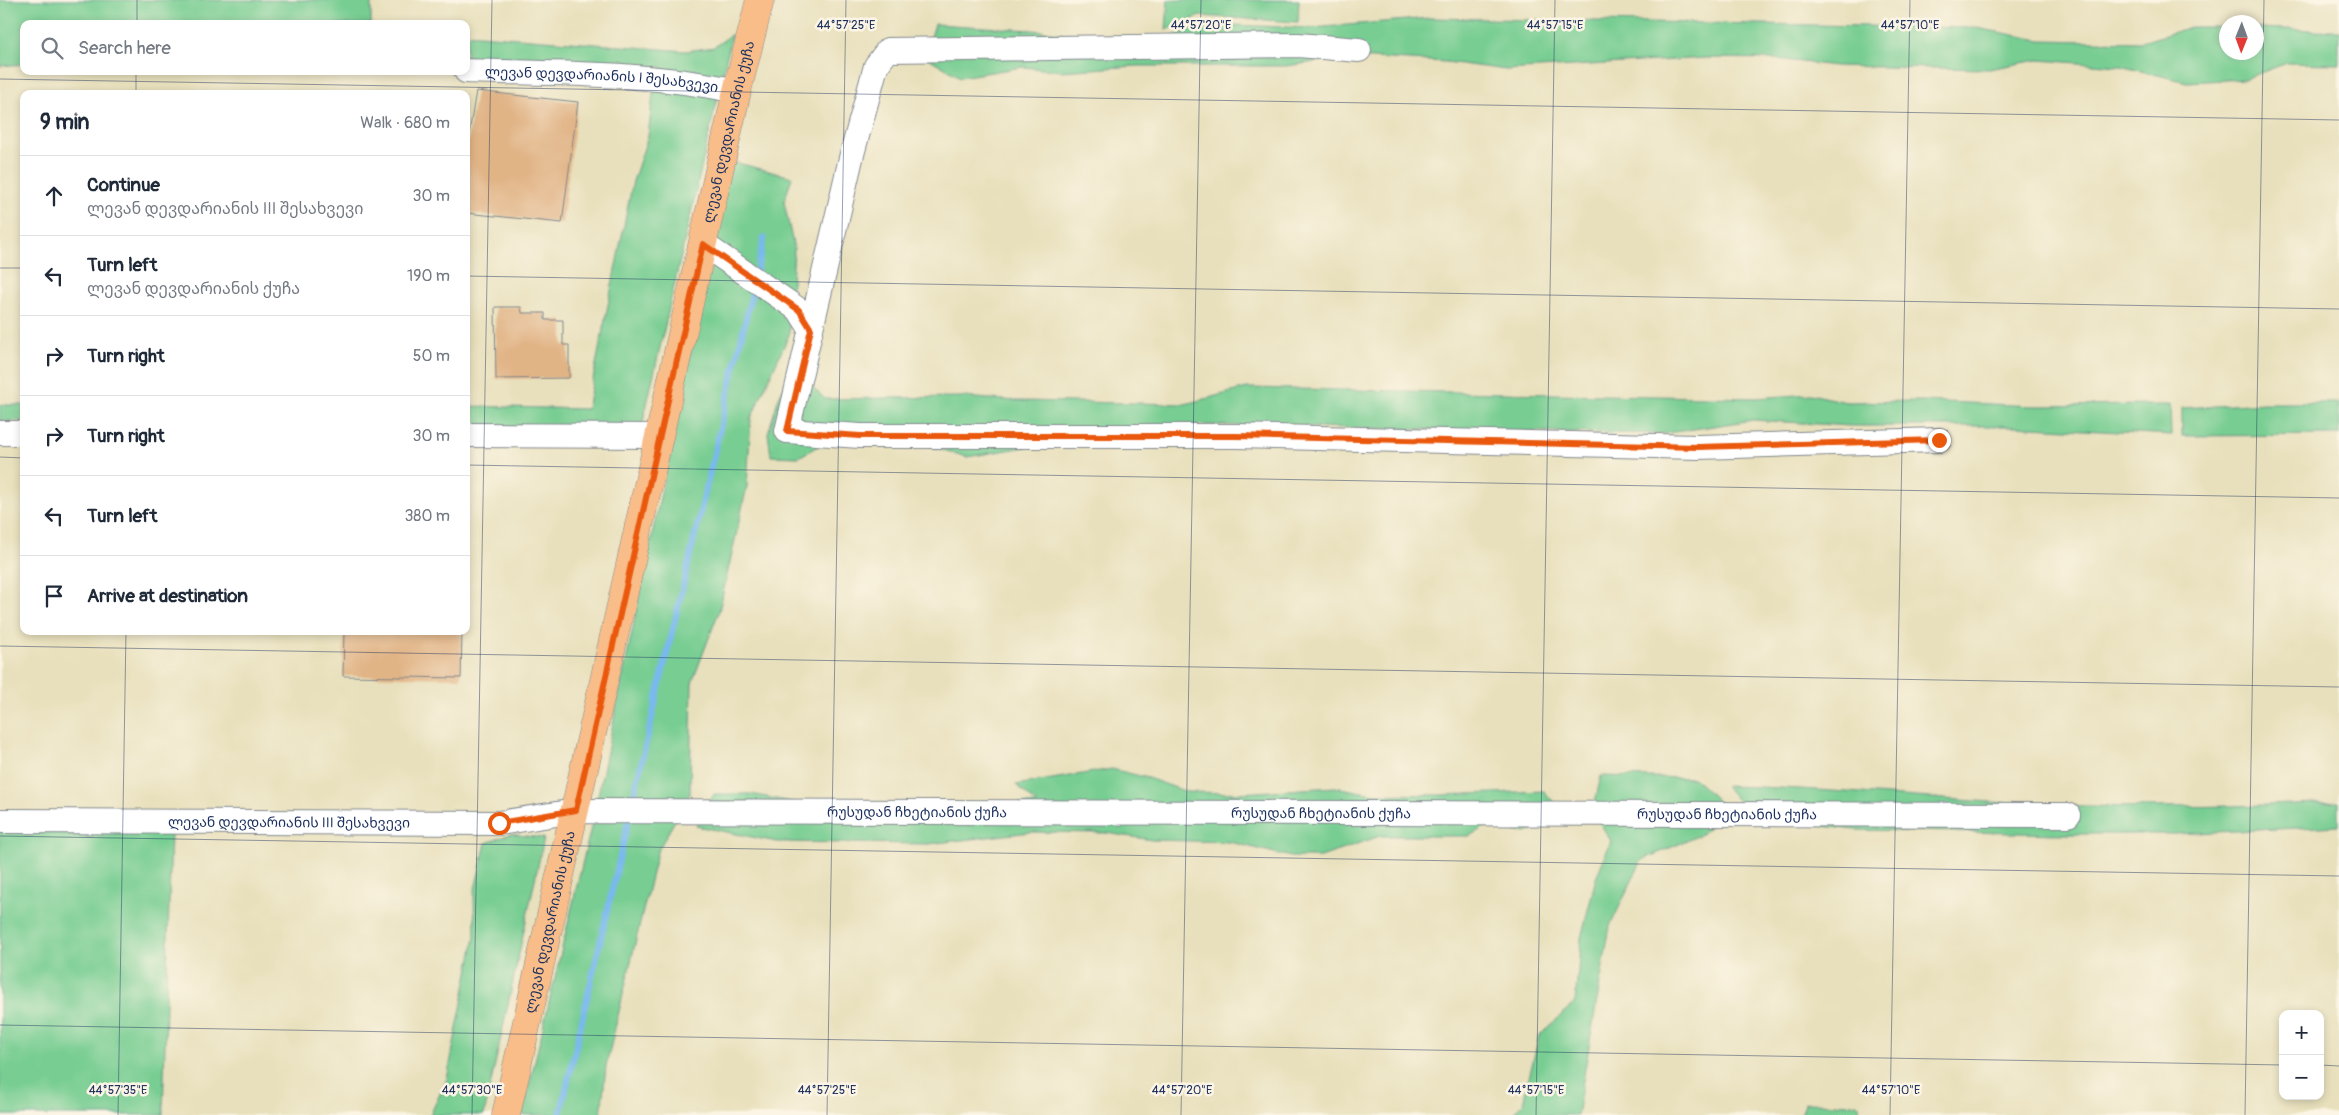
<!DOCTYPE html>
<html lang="en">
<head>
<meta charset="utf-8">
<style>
  body { margin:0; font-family:Pangolin,"Noto Sans Georgian",sans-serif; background:#f2f2f3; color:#1f2937 }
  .controls { position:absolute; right:15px; bottom:15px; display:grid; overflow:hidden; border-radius:10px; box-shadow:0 2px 8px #0003 }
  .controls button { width:45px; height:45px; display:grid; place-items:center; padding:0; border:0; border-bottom:1px solid #e0e1e3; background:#fff; color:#1f2937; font:25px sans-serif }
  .compass { position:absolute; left:2219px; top:15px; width:45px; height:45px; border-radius:50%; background:#fff; box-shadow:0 2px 8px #0003; rotate:181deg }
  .stop { position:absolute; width:15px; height:15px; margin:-11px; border:4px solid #ea580c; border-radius:50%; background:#fff }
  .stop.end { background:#ea580c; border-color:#fff; box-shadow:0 1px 5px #0008 }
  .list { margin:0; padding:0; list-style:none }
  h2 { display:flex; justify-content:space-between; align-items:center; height:65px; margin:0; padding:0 20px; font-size:21px }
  h2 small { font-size:16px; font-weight:400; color:#747a83 }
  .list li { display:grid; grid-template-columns:32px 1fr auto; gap:15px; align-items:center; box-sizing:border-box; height:80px; padding:0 20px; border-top:1px solid #e0e1e3 }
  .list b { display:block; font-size:19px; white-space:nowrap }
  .list p { margin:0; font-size:16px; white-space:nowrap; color:#747a83 }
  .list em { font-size:16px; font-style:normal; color:#747a83 }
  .icon { flex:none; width:28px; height:28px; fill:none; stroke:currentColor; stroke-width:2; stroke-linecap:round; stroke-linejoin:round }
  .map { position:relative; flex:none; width:2339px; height:1115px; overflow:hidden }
  .search { position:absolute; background:#fff; box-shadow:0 2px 8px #0003; left:20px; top:20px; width:450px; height:55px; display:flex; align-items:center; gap:12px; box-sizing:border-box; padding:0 18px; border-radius:10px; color:#747a83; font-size:19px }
  .panel { position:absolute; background:#fff; box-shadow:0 2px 8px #0003; left:20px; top:90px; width:450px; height:545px; border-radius:10px }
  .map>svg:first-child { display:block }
  .green { fill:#77cd92; stroke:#497e78 }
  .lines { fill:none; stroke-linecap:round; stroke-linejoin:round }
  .stream { stroke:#79b9ed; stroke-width:6 }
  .building { fill:#e1b486 }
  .minor-casing { stroke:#82888d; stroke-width:26 }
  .major-casing { stroke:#82888d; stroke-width:29 }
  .minor { stroke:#fff; stroke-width:24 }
  .major { stroke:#f8bd89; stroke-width:28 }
  .route { stroke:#ea580c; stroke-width:6 }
  .ticks { fill:none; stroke:#1b2f5e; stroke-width:1; stroke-opacity:0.45 }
  .labels { text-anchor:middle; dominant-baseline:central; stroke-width:5; stroke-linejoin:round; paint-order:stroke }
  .street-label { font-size:14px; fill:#1b2f5e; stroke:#fcf5e5 }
  .ticks-label { font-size:12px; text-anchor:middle; fill:#1b2f5e; stroke:#fcf5e5; stroke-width:5; stroke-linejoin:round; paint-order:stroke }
</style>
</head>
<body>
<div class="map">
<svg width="2339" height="1115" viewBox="0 0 2339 1115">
  <rect width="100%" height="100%" fill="#fcf5e5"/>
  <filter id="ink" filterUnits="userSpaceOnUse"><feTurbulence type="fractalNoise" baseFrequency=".02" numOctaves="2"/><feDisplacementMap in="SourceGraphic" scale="10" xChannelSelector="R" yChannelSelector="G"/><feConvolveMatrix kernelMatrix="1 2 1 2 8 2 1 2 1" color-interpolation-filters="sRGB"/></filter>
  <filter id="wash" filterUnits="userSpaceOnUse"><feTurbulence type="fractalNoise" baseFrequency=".0096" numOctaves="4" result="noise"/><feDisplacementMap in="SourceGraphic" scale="20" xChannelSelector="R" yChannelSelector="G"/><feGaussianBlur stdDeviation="1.12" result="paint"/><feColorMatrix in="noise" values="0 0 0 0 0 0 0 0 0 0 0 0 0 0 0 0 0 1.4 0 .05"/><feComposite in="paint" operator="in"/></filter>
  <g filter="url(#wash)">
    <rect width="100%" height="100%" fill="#e8e0bc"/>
    <g class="green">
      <path d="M0 0H371V24H24V64L0 66Z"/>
      <path d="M1168 0H1299L1298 22 1200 16 1166 30Z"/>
      <path d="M1430 18 1977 28 2040 40 2142 42 2191 27H2226V52H2256L2257 28 2339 31V64L2287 63 2244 79 2187 82 2120 66 2038 60 1989 69 1835 66 1777 59 1706 58 1506 70 1446 62 1354 57 1286 66H1137L1061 71 1023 67 960 77 925 56 935 24 1032 30 1120 39 1164 40 1205 24 1312 28Z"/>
      <path d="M466 34 686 51 714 47 732 34 641 430 466 429V406L587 409 633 181 648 136 653 94 662 67 466 61Z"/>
      <path d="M730 161 792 177 784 202 794 249 789 335 751 418 747 486 719 611 692 683 690 794 657 852 606 1066 601 1115H522L593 819Z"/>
      <path d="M794 368 825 399 962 397 1018 401 1185 404 1247 388 1756 398 1811 394 1846 402 1923 401 2034 406 2170 405 2171 435 2014 426H1850L1753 420 1661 434 1158 424 967 457 920 443H823L799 457 771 456 768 433 779 397Z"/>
      <path d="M2265 403H2339V435L2182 436V408Z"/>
      <rect x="0" y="405" width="24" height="16"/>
      <path d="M1112 769 1148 778 1187 792 1239 793 1335 787 1373 794 1440 795 1544 791 1566 816 1526 833 1487 826 1469 836H1380L1321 857H1291L1230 842 1152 840 1106 833 1031 832 928 844 777 842 696 826 714 794H751L812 806 1037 804 1016 785Z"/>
      <path d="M1601 776 1694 778 1729 812 1700 835 1642 860 1610 926 1577 1115H1513L1523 1103 1539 1036 1575 1002 1581 938 1596 878 1611 841 1593 812Z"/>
      <path d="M1725 786C1827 788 1929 800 2032 804 2134 809 2237 807 2339 802V826L2174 834H2065L1856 830 1789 822 1755 821Z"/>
      <path d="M0 831 171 832 163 1115H0Z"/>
      <path d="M510 834 544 838 484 1115H430L447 1079 475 937 474 893 486 843Z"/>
      <path d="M1805 1103 1859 1104 1860 1115H1801Z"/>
    </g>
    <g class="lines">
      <g class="stream">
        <path d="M756 274 764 238"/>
        <path d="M631 807 754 284"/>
        <path d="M560 1115 629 817"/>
      </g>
    </g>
    <g id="blocks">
      <g class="building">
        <path d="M476 91 578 102 562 223 466 213V152Z"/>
        <path d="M495 307H521L522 313H545V320H563V345H569V378L496 379Z"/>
        <path d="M344 631H462L461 678 343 676Z"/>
      </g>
    </g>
  </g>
  <g filter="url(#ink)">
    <use href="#blocks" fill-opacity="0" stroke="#82888d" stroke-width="1"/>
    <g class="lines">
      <g class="minor-casing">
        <g id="minor">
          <path d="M1359 50 1298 45 888 50 876 66 852 154 787 431 860 436H1236L1698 447 1939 440"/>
          <path id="s1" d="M466 71C557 74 648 72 737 91"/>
          <path d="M703 244 799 310 811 329"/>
          <path d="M0 433H24"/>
          <path d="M466 435 660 436"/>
          <path id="s2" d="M0 821 499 823 575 811 2068 815"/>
        </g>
      </g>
      <g class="major-casing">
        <g id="major">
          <path id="s3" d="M506 1115 737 91 760 0"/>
        </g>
      </g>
      <use href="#minor" class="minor"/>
      <use href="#major" class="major"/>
    </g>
  </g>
  <g class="lines" filter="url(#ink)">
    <path class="route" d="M499 823 576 810 703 244 799 310 811 329 787 431 860 436H1236L1698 447 1939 440"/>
  </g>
  <path class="ticks" d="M137 24V0M0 79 2339 120M136 94V71M0 268H24M466 276 2339 309M0 457 24 458M466 465 2339 498M0 646 2339 687M0 836 2339 876M0 1025 2283 1065M2320 1065 2339 1066M118 1115 126 631M472 1115 492 0M827 1115 846 0M1181 1115 1201 0M1536 1115 1555 0M1890 1115 1910 0M2245 1115 2264 0"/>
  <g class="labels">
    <g class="street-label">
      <text stroke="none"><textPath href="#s1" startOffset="136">ლევან დევდარიანის I შესახვევი</textPath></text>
      <text stroke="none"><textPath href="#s3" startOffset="1008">ლევან დევდარიანის ქუჩა</textPath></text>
      <text stroke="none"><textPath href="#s2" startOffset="918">რუსუდან ჩხეტიანის ქუჩა</textPath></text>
      <text stroke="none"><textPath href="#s2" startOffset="1322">რუსუდან ჩხეტიანის ქუჩა</textPath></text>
      <text stroke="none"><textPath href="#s2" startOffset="1728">რუსუდან ჩხეტიანის ქუჩა</textPath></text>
      <text stroke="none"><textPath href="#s2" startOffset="289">ლევან დევდარიანის III შესახვევი</textPath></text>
      <text stroke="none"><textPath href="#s3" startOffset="198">ლევან დევდარიანის ქუჩა</textPath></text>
    </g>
  </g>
  <g class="ticks-label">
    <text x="846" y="29">44°57'25"E</text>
    <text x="1201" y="29">44°57'20"E</text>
    <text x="1555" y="29">44°57'15"E</text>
    <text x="1910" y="29">44°57'10"E</text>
    <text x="118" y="1094">44°57'35"E</text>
    <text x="472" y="1094">44°57'30"E</text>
    <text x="827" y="1094">44°57'25"E</text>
    <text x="1182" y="1094">44°57'20"E</text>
    <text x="1536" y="1094">44°57'15"E</text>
    <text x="1891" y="1094">44°57'10"E</text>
  </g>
</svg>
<div class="controls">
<button>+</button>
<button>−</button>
</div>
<svg class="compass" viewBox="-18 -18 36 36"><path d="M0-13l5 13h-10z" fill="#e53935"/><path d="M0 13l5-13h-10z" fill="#747a83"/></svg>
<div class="stop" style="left:499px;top:823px"></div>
<div class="stop end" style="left:1939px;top:440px"></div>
<div class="search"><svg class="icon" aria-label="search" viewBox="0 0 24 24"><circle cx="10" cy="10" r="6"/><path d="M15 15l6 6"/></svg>Search here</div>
<section class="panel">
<h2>9 min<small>Walk · 680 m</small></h2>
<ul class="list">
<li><svg class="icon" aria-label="ahead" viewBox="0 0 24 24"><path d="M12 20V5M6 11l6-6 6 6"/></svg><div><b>Continue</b><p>ლევან დევდარიანის III შესახვევი</p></div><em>30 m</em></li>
<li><svg class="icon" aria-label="left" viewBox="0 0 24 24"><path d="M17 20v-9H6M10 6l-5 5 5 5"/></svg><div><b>Turn left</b><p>ლევან დევდარიანის ქუჩა</p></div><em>190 m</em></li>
<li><svg class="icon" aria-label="right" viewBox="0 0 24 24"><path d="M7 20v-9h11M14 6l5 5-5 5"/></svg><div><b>Turn right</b></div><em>50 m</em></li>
<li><svg class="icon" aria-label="right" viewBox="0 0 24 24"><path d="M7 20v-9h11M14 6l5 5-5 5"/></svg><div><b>Turn right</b></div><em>30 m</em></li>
<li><svg class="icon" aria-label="left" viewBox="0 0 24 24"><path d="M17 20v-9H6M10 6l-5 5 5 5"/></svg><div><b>Turn left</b></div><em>380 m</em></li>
<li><svg class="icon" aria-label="arrive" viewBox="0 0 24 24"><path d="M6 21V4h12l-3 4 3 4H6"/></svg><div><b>Arrive at destination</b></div></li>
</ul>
</section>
</div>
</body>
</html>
